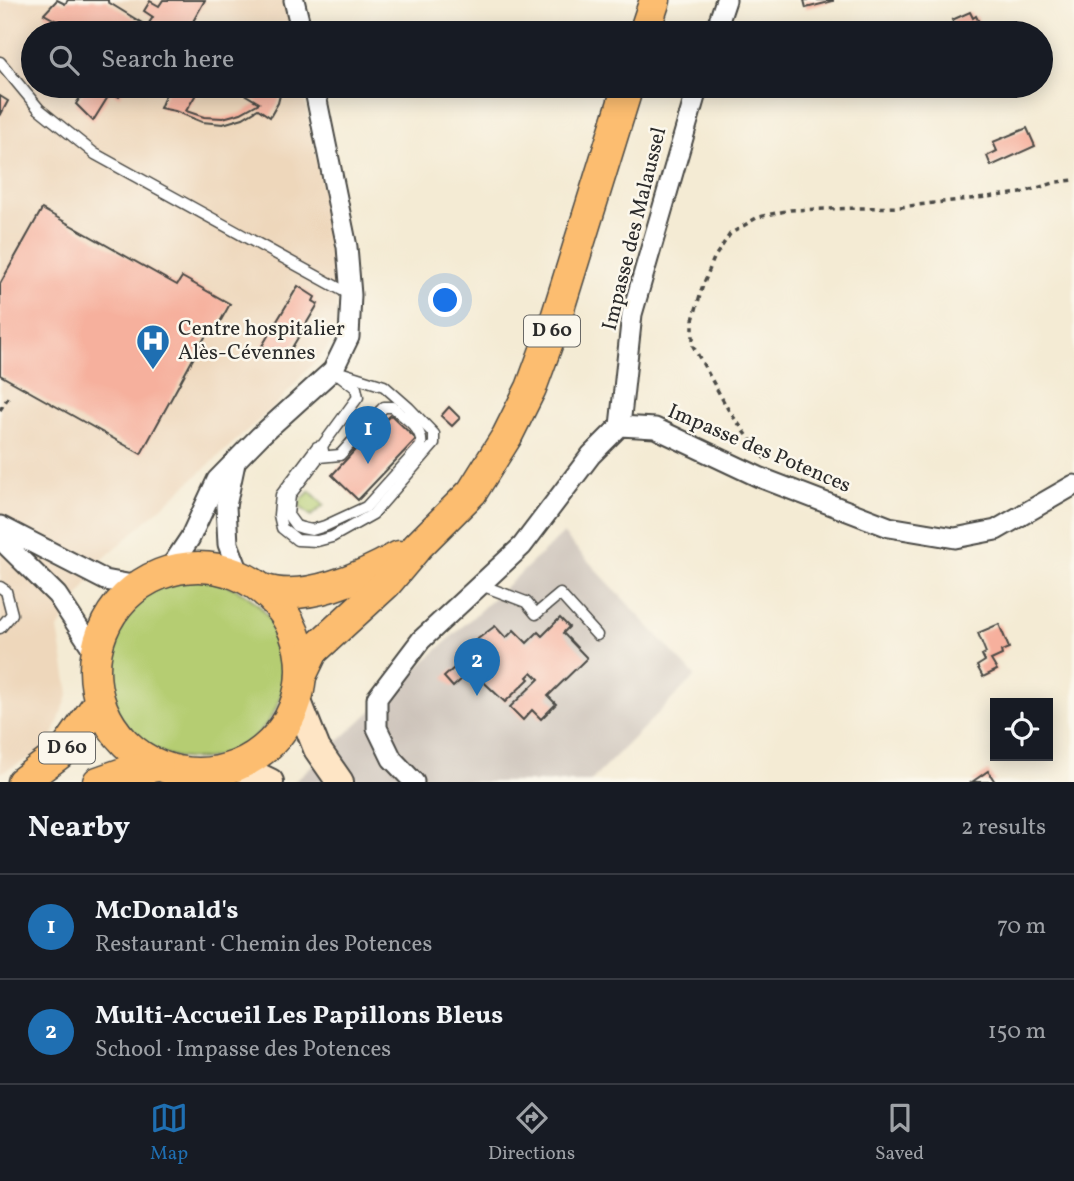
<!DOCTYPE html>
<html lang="en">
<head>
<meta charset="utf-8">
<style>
  body { margin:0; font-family:Vollkorn,serif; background:#20242c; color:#f1f3f6 }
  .controls { position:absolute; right:21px; bottom:21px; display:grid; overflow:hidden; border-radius:0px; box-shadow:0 4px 18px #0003 }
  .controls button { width:63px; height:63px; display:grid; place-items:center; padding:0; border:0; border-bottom:2px solid #363941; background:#171b24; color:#f1f3f6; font:35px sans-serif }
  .you { position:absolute; left:446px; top:301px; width:24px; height:24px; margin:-18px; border:5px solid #fff; border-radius:50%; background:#1a73e8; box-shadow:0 0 0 10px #1a73e833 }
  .badge { display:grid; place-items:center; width:46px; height:46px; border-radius:50%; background:#1f6fb2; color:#fff; font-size:23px; font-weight:700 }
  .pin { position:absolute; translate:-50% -58px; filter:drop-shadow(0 2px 4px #0008) }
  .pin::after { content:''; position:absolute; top:37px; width:24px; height:21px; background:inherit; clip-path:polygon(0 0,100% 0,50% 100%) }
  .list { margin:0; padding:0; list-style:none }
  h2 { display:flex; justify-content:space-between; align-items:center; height:91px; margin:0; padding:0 28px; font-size:30px }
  h2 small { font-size:23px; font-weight:400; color:#9ea1a6 }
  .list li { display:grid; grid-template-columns:46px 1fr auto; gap:21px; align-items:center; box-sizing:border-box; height:105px; padding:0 28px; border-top:2px solid #363941 }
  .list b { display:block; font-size:26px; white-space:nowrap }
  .list p { margin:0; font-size:23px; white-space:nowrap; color:#9ea1a6 }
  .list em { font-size:23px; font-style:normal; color:#9ea1a6 }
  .icon { flex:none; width:38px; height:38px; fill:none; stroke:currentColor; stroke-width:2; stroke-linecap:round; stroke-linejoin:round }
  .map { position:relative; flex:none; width:1074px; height:782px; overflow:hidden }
  .search { position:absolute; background:#171b24; box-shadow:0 4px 18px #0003; left:21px; right:21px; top:21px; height:77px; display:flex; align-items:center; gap:18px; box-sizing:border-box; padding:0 24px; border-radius:38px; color:#9ea1a6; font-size:26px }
  .sheet { height:301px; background:#171b24 }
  nav { display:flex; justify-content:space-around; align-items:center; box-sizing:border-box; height:98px; border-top:2px solid #363941; background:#171b24; font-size:19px; color:#9ea1a6 }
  nav a { display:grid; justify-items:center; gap:4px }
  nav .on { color:#1f6fb2 }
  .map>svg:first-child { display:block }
  .built { fill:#eed7bb }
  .industrial { fill:#ccc2b9 }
  .green { fill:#b5cd72; stroke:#707c4e; stroke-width:2 }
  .building { fill:#f6b09d }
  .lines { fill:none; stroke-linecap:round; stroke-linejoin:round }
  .lane-casing { stroke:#494844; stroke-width:13 }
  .street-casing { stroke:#494844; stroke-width:23 }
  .secondary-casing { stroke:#494844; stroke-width:30 }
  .primary-casing { stroke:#494844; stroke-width:33 }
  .path { stroke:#494844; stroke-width:3.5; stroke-dasharray:5 5; stroke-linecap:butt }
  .lane { stroke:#fff; stroke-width:10 }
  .street { stroke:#fff; stroke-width:19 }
  .secondary { stroke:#fee5c5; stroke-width:26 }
  .primary { stroke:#fcbd6f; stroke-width:30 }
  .labels { text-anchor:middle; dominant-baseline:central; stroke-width:5; stroke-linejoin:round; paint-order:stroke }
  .shield { fill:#fbf7ec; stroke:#696865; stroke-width:2 }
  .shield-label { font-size:19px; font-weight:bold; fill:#2b2b2b }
  .street-label { font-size:21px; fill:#2b2b2b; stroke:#fbf7ec }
  .poi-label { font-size:21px; fill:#2b2b2b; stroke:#fbf7ec; text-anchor:start }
</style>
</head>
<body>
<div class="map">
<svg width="1074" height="782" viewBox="0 0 1074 782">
  <rect width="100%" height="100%" fill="#fbf7ec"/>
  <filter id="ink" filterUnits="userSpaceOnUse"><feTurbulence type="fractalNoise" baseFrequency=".0143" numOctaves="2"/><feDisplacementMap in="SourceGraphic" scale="14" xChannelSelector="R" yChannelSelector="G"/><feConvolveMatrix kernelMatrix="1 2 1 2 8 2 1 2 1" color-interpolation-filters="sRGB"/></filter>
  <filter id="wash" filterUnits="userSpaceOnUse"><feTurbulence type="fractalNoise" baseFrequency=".00686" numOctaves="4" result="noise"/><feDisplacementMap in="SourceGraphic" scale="28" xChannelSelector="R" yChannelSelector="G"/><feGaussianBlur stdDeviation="1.57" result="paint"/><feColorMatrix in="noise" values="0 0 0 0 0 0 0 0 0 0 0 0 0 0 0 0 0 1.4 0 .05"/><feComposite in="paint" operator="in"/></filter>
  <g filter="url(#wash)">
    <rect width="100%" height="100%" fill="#f4ebd4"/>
    <path class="built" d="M0 0H286L292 33H33V86H302L336 257 337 337 276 405 102 560 58 629 69 693 48 749 0 773Z"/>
    <path class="industrial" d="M563 534 695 676 590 782H294Z"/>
    <g class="green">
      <path d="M310 491 324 505 311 516 299 506 301 500Z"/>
      <circle cx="195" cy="669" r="90"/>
    </g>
    <g id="blocks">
      <g class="building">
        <path d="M57 0 65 4 68 0H108V2L147 26 153 17 144 11 150 1 159 6 163 0H205L191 25 202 33H76L66 27 62 29V24L44 14Z"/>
        <path d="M804 0H833V1L806 8Z"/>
        <path d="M970 12 973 18 976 16 981 26 977 27 980 33H948L957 29 952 20Z"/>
        <path d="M213 25 226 33H208Z"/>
        <path d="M87 86H126L119 97 111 92 93 121 76 104 84 91 81 87Z"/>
        <path d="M158 86H201L186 111 204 117 223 118 241 113 259 103 231 86 282 87 278 103 270 117 258 109 243 118 223 124 202 122 175 111 160 108 167 91Z"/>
        <path d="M0 96 8 101 0 116Z"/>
        <path d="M1027 128 1035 146 991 166 987 156 997 151 993 142Z"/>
        <path d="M42 209 177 285 182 277 230 304 216 329 211 326 141 454 0 375V284Z"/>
        <path d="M298 286 315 297 313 301 318 304 287 356 275 349 273 353 262 346Z"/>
        <path d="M449 407 460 418 452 426 441 416Z"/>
        <path d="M391 415 416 439 358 500 332 475 378 425 379 426Z"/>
        <path d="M560 618 569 627 563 633 587 658 548 696 556 704 541 719 532 710 523 720 510 707 539 679 532 672 527 677 529 679 505 702 474 673 476 671 459 653 495 626 506 638 514 630 527 643 538 632 542 636Z"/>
        <path d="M999 624 1009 648 1001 651 1002 655 991 660 997 670 983 677 977 666 985 661 982 655 986 653 978 633Z"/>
        <path d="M454 668 463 678 453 687 444 677Z"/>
        <path d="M988 771 995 782H972Z"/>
      </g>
    </g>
  </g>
  <g filter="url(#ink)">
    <use href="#blocks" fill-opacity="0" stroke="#494844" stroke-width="2"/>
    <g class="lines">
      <g class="lane-casing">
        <g id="lane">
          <path d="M0 62 39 109 95 154 351 295"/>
          <path d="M333 370 384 386 409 408 434 434V444L373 514 332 537 317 541 297 540 282 528 279 515 281 495 317 447 322 446 358 397 356 388Z"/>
          <path d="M319 457 340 455 381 410 384 407H393C404 418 424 428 421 446L366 507 325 526 312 530 302 528 296 526 288 515 290 495 323 451 322 446"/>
          <path d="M481 585 526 602 536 614 560 594 597 635"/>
          <path d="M0 587 6 591 12 614 0 628"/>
        </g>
      </g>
      <g class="street-casing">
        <g id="street">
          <path d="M294 0 302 33"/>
          <path d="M715 33 726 0"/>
          <path d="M620 426 632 314 698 86"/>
          <path d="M235 463 226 506 228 544 240 575"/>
          <path d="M0 526 105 580 138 586"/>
          <path d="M0 539 57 595 96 654"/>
          <path d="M168 571 190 538 217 480 260 436 333 370 349 337 351 295 347 247 314 86"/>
          <path d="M414 782 392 759 377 728V698L421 640 522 546 591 455 620 426 655 428 759 477 889 527 955 538 996 530 1074 485"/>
        </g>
      </g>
      <g class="secondary-casing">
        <g id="secondary">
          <path d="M297 699 317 749 340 782"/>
          <path d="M237 766 270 782"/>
        </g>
      </g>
      <g class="primary-casing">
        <g id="primary">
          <path d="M644 33 655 0"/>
          <circle cx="198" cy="670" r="103"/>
          <path d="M263 589C303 604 364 576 399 556"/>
          <path d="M301 676 313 651 386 584 418 546 472 492 507 436 531 388 552 331 628 86"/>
          <path d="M22 782 66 749 99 702"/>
          <path d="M98 782 129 771 158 766"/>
        </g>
      </g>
      <g class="path">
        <path d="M0 410 9 396"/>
        <path d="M765 459 729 411 693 346V320L702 288 714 258 730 234 758 217 790 210 900 207 1021 193 1057 182 1074 180"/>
      </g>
      <use href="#lane" class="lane"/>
      <use href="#street" class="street"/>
      <use href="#secondary" class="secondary"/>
      <use href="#primary" class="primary"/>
    </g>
  </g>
  <defs>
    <g id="hospital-pin" transform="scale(1.75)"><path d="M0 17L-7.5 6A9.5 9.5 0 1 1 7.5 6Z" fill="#1f6fb2" stroke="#fbf7ec"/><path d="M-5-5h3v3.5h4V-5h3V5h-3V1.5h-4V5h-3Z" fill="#fff"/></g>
  </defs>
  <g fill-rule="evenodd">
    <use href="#hospital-pin" x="153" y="341"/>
  </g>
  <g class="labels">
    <g class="shield">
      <rect x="524" y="315.5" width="56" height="31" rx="5"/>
      <rect x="39" y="732.5" width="56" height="31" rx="5"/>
    </g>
    <g class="shield-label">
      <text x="552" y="331">D 60</text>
      <text x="67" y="748">D 60</text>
    </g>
    <g class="street-label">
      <text transform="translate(635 229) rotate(-76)">Impasse des Malaussel</text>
      <text transform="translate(759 449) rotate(23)">Impasse des Potences</text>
    </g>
    <g class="poi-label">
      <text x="178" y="329">Centre hospitalier<tspan x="178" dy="24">Alès-Cévennes</tspan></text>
    </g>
  </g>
</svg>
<div class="controls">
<button><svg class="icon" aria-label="locate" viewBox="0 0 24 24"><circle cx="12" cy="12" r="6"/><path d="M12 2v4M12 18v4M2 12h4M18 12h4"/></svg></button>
</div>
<div class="you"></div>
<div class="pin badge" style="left:368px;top:464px">1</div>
<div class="pin badge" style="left:477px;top:696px">2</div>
<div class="search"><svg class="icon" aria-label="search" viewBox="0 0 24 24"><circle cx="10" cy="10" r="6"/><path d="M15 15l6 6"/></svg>Search here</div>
</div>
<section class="sheet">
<h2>Nearby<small>2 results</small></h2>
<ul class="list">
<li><span class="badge">1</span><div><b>McDonald's</b><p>Restaurant · Chemin des Potences</p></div><em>70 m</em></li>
<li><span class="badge">2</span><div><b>Multi-Accueil Les Papillons Bleus</b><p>School · Impasse des Potences</p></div><em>150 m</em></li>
</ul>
</section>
<nav>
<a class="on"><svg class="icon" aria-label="map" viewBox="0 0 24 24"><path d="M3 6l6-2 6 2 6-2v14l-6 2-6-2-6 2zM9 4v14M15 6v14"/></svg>Map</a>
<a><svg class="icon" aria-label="directions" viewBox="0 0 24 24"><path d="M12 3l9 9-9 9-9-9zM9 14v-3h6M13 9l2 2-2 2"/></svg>Directions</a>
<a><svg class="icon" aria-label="saved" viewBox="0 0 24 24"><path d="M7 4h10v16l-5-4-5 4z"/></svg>Saved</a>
</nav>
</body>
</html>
